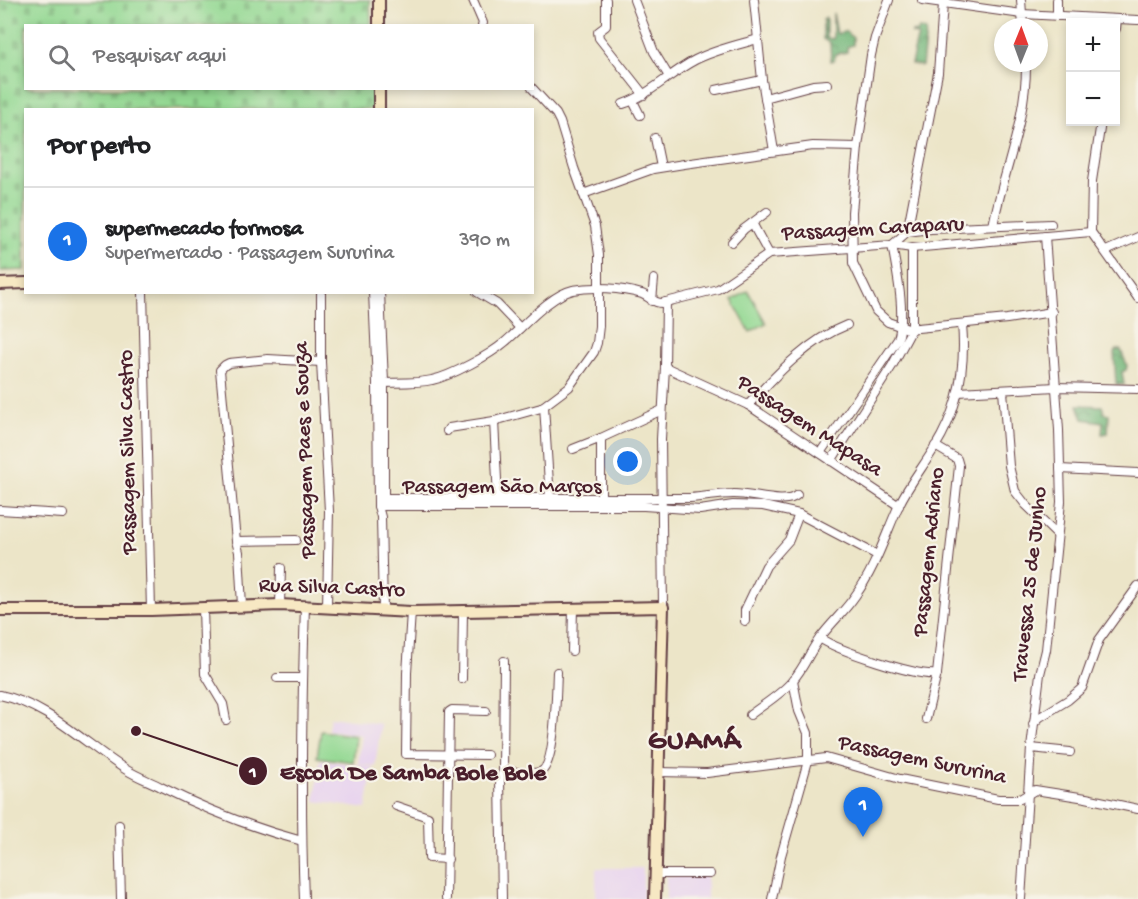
<!DOCTYPE html>
<html lang="pt">
<head>
<meta charset="utf-8">
<style>
  body { margin:0; font-family:"Gochi Hand",sans-serif; background:#f2f2f2; color:#202124 }
  .controls { position:absolute; right:18px; top:18px; display:grid; overflow:hidden; border-radius:0px; box-shadow:0 3px 9px #0003 }
  .controls button { width:54px; height:54px; display:grid; place-items:center; padding:0; border:0; border-bottom:2px solid #e0e0e0; background:#fff; color:#202124; font:30px sans-serif }
  .compass { position:absolute; left:994px; top:18px; width:54px; height:54px; border-radius:50%; background:#fff; box-shadow:0 3px 9px #0003; rotate:1deg }
  .you { position:absolute; left:628px; top:462px; width:21px; height:21px; margin:-15px; border:4px solid #fff; border-radius:50%; background:#1a73e8; box-shadow:0 0 0 9px #1a73e833 }
  .badge { display:grid; place-items:center; width:39px; height:39px; border-radius:50%; background:#1a73e8; color:#fff; font-size:20px; font-weight:700 }
  .pin { position:absolute; translate:-50% -50px; filter:drop-shadow(0 2px 3px #0008) }
  .pin::after { content:''; position:absolute; top:32px; width:21px; height:18px; background:inherit; clip-path:polygon(0 0,100% 0,50% 100%) }
  .list { margin:0; padding:0; list-style:none }
  h2 { display:flex; justify-content:space-between; align-items:center; height:78px; margin:0; padding:0 24px; font-size:26px }
  h2 small { font-size:20px; font-weight:400; color:#757577 }
  .list li { display:grid; grid-template-columns:39px 1fr auto; gap:18px; align-items:center; box-sizing:border-box; height:108px; padding:0 24px; border-top:2px solid #e0e0e0 }
  .list b { display:block; font-size:22px; white-space:nowrap }
  .list p { margin:0; font-size:20px; white-space:nowrap; color:#757577 }
  .list em { font-size:20px; font-style:normal; color:#757577 }
  .icon { flex:none; width:33px; height:33px; fill:none; stroke:currentColor; stroke-width:2; stroke-linecap:round; stroke-linejoin:round }
  .map { position:relative; flex:none; width:1138px; height:899px; overflow:hidden }
  .search { position:absolute; background:#fff; box-shadow:0 3px 9px #0003; left:24px; top:24px; width:510px; height:66px; display:flex; align-items:center; gap:15px; box-sizing:border-box; padding:0 21px; border-radius:0px; color:#757577; font-size:22px }
  .panel { position:absolute; background:#fff; box-shadow:0 3px 9px #0003; left:24px; top:108px; width:510px; height:186px; border-radius:0px }
  .map>svg:first-child { display:block }
  .built { fill:#e7d2ef }
  .green { fill:#93d892; stroke:#6e7c5e; stroke-width:1.5 }
  .forest { fill:url(#forest-crowns); stroke:#606c54; stroke-width:1.5 }
  .cemetery { fill:url(#cemetery-stones); stroke:#6e7c5e; stroke-width:1.5 }
  .lines { fill:none; stroke-linecap:round; stroke-linejoin:round }
  .street-casing { stroke:#623d43; stroke-width:10 }
  .secondary-casing { stroke:#623d43; stroke-width:14 }
  .street { stroke:#fff; stroke-width:8 }
  .secondary { stroke:#f7e8c3; stroke-width:10 }
  .labels { text-anchor:middle; dominant-baseline:central; stroke-width:4.5; stroke-linejoin:round; paint-order:stroke }
  .street-label { font-size:22px; fill:#4a1f2b; stroke:#f7f3e8 }
  .district-label { font-size:28px; font-weight:bold; letter-spacing:1.5px; fill:#4a1f2b; stroke:#f7f3e8 }
  .leader { fill:none; stroke:#4a1f2b; stroke-width:2 }
  .callout-dot { fill:#4a1f2b; stroke:#f7f3e8; stroke-width:2 }
  .mark-label { font-size:18px; text-anchor:middle; font-weight:bold; fill:#fff }
  .callout-label { font-size:24px; text-anchor:middle; font-weight:bold; fill:#4a1f2b; stroke:#f7f3e8; stroke-width:4.5; stroke-linejoin:round; paint-order:stroke }
</style>
</head>
<body>
<div class="map">
<svg width="1138" height="899" viewBox="0 0 1138 899">
  <defs>
    <pattern id="forest-crowns" width="20" height="18" patternUnits="userSpaceOnUse" patternTransform="scale(1.5)"><rect width="20" height="18" fill="#76b87c"/><path d="M2 6a3 3 0 1 1 6 0M12 15a3 3 0 1 1 6 0" fill="none" stroke="#639566"/></pattern>
    <pattern id="cemetery-stones" width="16" height="16" patternUnits="userSpaceOnUse" patternTransform="scale(1.5)"><rect width="16" height="16" fill="#93d892"/><path d="M2 7V4a2 2 0 0 1 4 0v3zM10 15v-3a2 2 0 0 1 4 0v3z" fill="#80b97e"/></pattern>
  </defs>
  <rect width="100%" height="100%" fill="#f7f3e8"/>
  <filter id="ink" filterUnits="userSpaceOnUse"><feTurbulence type="fractalNoise" baseFrequency=".0167" numOctaves="2"/><feDisplacementMap in="SourceGraphic" scale="12" xChannelSelector="R" yChannelSelector="G"/><feConvolveMatrix kernelMatrix="1 2 1 2 8 2 1 2 1" color-interpolation-filters="sRGB"/></filter>
  <filter id="wash" filterUnits="userSpaceOnUse"><feTurbulence type="fractalNoise" baseFrequency=".008" numOctaves="4" result="noise"/><feDisplacementMap in="SourceGraphic" scale="24" xChannelSelector="R" yChannelSelector="G"/><feGaussianBlur stdDeviation="1.35" result="paint"/><feColorMatrix in="noise" values="0 0 0 0 0 0 0 0 0 0 0 0 0 0 0 0 0 1.4 0 .05"/><feComposite in="paint" operator="in"/></filter>
  <g filter="url(#wash)">
    <rect width="100%" height="100%" fill="#ece5c8"/>
    <g class="built">
      <path d="M330 717 381 724 375 766 358 764 362 735 328 730Z"/>
      <path d="M320 760 373 767 366 809 315 801Z"/>
      <rect x="596" y="868" width="47" height="31"/>
      <rect x="666" y="876" width="41" height="23"/>
    </g>
    <g class="green">
      <path d="M748 291 766 323 750 332 732 300Z"/>
      <path d="M321 731 356 736 353 762 317 757Z"/>
    </g>
    <g class="forest">
      <path d="M833 13 837 34 845 31 853 38V45L847 47V52L835 54 834 60 831 61 830 43 823 39V19L826 18V38L833 39Z"/>
      <path d="M919 29 926 31 922 66 911 64 918 35 912 34V32L917 33Z"/>
      <path d="M1116 350H1121L1127 366 1126 370 1122 372 1124 385 1116 384 1114 352Z"/>
      <path d="M1078 405 1102 406 1104 413 1109 414 1108 433 1102 434 1103 422 1083 419Z"/>
    </g>
    <path class="cemetery" d="M0 0H370L371 25 26 26V88L373 89 374 109 26 110 25 270 0 271Z"/>
  </g>
  <g filter="url(#ink)">
    <g class="lines">
      <g class="street-casing">
        <g id="street">
          <path d="M473 0 483 23 482 26"/>
          <path d="M606 0V26L598 32 599 38 644 95"/>
          <path d="M634 0 654 52 668 75"/>
          <path d="M754 0 762 80 774 151"/>
          <path d="M889 0 875 38 871 55 858 147 852 212 853 263 876 311 888 322 908 329 1007 319 1052 312"/>
          <path d="M922 0 1022 14 1138 20"/>
          <path d="M1021 0 1023 27"/>
          <path d="M1057 0V16"/>
          <path d="M1116 29 1117 19"/>
          <path d="M716 90 762 80"/>
          <path d="M765 98 813 85 827 84"/>
          <path d="M633 101 640 115"/>
          <path d="M623 104C650 95 670 73 695 60 714 50 737 45 758 39"/>
          <path d="M1101 122 1092 181 1091 232 1138 298"/>
          <path d="M655 138 661 167"/>
          <path d="M583 194 653 169 684 164 813 146 858 147"/>
          <path d="M752 223 769 254"/>
          <path d="M993 226C1003 172 1027 119 1026 63"/>
          <path d="M907 232 931 229 1051 224"/>
          <path d="M732 242 744 229 767 212"/>
          <path d="M892 245 907 232 908 227 938 73 943 4"/>
          <path d="M1106 251 1138 237"/>
          <path d="M143 292 151 610"/>
          <path d="M321 292V362L329 511 327 606"/>
          <path d="M373 292 377 383 378 506 381 517 383 610"/>
          <path d="M380 292 384 382V504"/>
          <path d="M477 292 497 304 520 328"/>
          <path d="M652 301 654 279"/>
          <path d="M665 367 748 405 899 506"/>
          <path d="M377 383C395 382 415 384 432 380 451 376 490 355 505 342 523 327 550 295 573 290 594 286 621 288 642 294 650 297 653 303 662 303L718 289 769 254 892 245 912 248 1091 232"/>
          <path d="M1003 391 1009 466 1015 491 1026 505 1057 535"/>
          <path d="M958 392 1056 387 1138 389"/>
          <path d="M748 405C776 375 808 340 847 325"/>
          <path d="M544 406 550 499"/>
          <path d="M494 421 498 499"/>
          <path d="M447 431 449 428 494 421 541 408 569 387 594 352 597 343 599 326V255L595 226 574 168 560 122 556 114 532 88"/>
          <path d="M601 438V498"/>
          <path d="M573 449 601 438 662 410"/>
          <path d="M820 453 898 339C906 313 897 273 892 245"/>
          <path d="M831 461 892 366 912 329V248"/>
          <path d="M1060 469 1138 473"/>
          <path d="M379 498H690C705 497 719 494 733 494 750 493 786 506 797 495"/>
          <path d="M378 506H644L700 510 733 505 763 506 799 514 877 555"/>
          <path d="M0 510 63 514"/>
          <path d="M236 541 296 540"/>
          <path d="M280 605 281 568"/>
          <path d="M242 606 239 552 236 541 220 370 225 365 229 363 268 359 321 362"/>
          <path d="M663 607 661 439 665 367 666 302"/>
          <path d="M203 608 205 674 223 704 226 720"/>
          <path d="M411 612 407 673 406 754 487 755"/>
          <path d="M745 621V610L766 566 789 540 799 514"/>
          <path d="M820 638C836 650 918 677 937 674"/>
          <path d="M572 651 573 608"/>
          <path d="M277 678H302"/>
          <path d="M462 679 463 611"/>
          <path d="M0 695C48 705 84 743 125 769 136 776 149 781 161 787 207 810 253 828 302 841"/>
          <path d="M750 715C764 704 782 694 793 680 804 668 810 651 820 638 831 623 845 611 855 596 875 569 885 536 899 505 909 484 923 467 935 447 958 410 966 368 962 324"/>
          <path d="M926 719 937 674 959 466 957 459 935 446"/>
          <path d="M1033 724 1040 717 1068 700 1082 688 1099 640 1138 586"/>
          <path d="M1031 748 1070 752"/>
          <path d="M503 771C513 771 530 775 540 772 556 767 556 689 557 672"/>
          <path d="M658 772 707 773 826 758 900 779 998 799H1020L1035 790 1086 798 1138 809"/>
          <path d="M396 806 428 817 429 858 448 859"/>
          <path d="M119 825 121 899"/>
          <path d="M656 874H710"/>
          <path d="M304 899C300 801 302 703 305 605"/>
          <path d="M446 899 449 712 452 710 486 711"/>
          <path d="M502 899 500 780 503 771 504 661"/>
          <path d="M772 899 781 856 808 761V733L799 711 793 680"/>
          <path d="M1021 899 1031 748 1040 674 1046 650 1061 502 1059 430 1045 236"/>
        </g>
      </g>
      <g class="secondary-casing">
        <g id="secondary">
          <path d="M379 0V26"/>
          <path d="M379 88V110"/>
          <path d="M0 284 26 283"/>
          <path d="M0 610H151L280 605 411 612 663 607 655 899"/>
        </g>
      </g>
      <use href="#street" class="street"/>
      <use href="#secondary" class="secondary"/>
    </g>
  </g>
  <g class="labels">
    <g class="street-label">
      <text transform="translate(873 230) rotate(-3)">Passagem Caraparu</text>
      <text transform="translate(809 427) rotate(33)">Passagem Mapasa</text>
      <text transform="translate(306 450) rotate(-92)">Passagem Paes e Souza</text>
      <text transform="translate(129 452) rotate(-91)">Passagem Silva Castro</text>
      <text x="502" y="488">Passagem São Marços</text>
      <text transform="translate(930 552) rotate(-84)">Passagem Adriano</text>
      <text transform="translate(1031 584) rotate(-84)">Travessa 25 de Junho</text>
      <text transform="translate(332 589) rotate(2)">Rua Silva Castro</text>
      <text transform="translate(922 761) rotate(12)">Passagem Sururina</text>
    </g>
    <g class="district-label">
      <text x="695" y="742">GUAMÁ</text>
    </g>
  </g>
  <path class="leader" d="M136 731L253 771"/>
  <g class="callout-dot">
    <circle cx="136" cy="731" r="6"/>
    <circle cx="253" cy="771" r="15"/>
  </g>
  <g class="mark-label">
    <text x="253" y="777">1</text>
  </g>
  <g class="callout-label">
    <text x="413" y="779">Escola De Samba Bole Bole</text>
  </g>
</svg>
<div class="controls">
<button>+</button>
<button>−</button>
</div>
<svg class="compass" viewBox="-18 -18 36 36"><path d="M0-13l5 13h-10z" fill="#e53935"/><path d="M0 13l5-13h-10z" fill="#757577"/></svg>
<div class="you"></div>
<div class="pin badge" style="left:863px;top:837px">1</div>
<div class="search"><svg class="icon" aria-label="search" viewBox="0 0 24 24"><circle cx="10" cy="10" r="6"/><path d="M15 15l6 6"/></svg>Pesquisar aqui</div>
<section class="panel">
<h2>Por perto<small></small></h2>
<ul class="list">
<li><span class="badge">1</span><div><b>supermecado formosa</b><p>Supermercado · Passagem Sururina</p></div><em>390 m</em></li>
</ul>
</section>
</div>
</body>
</html>
